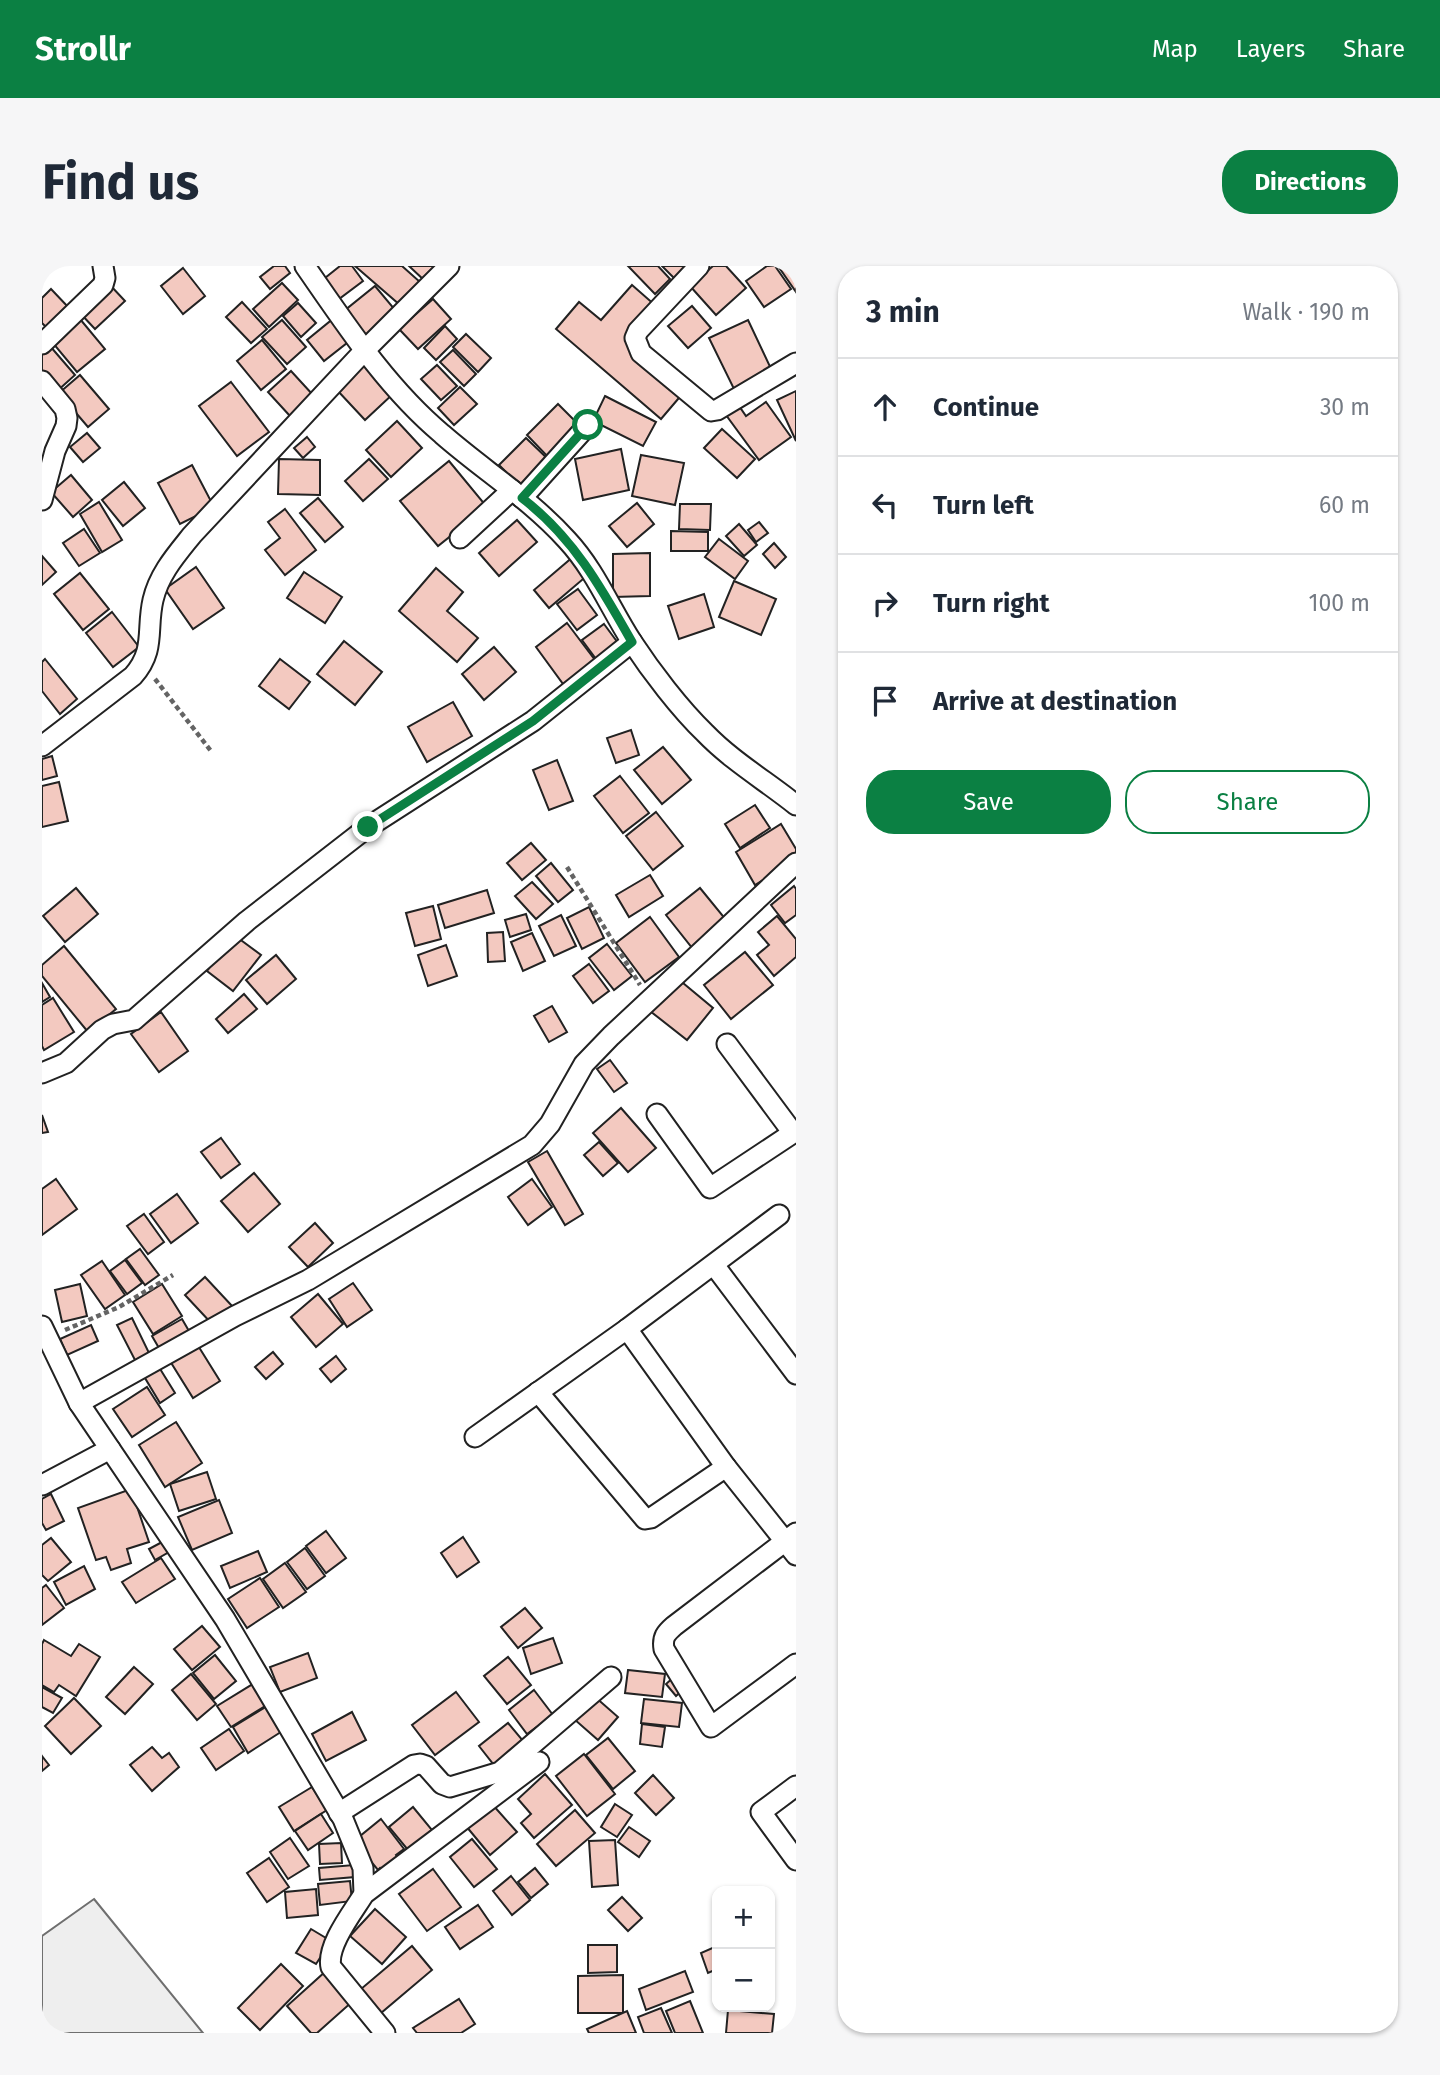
<!DOCTYPE html>
<html lang="en">
<head>
<meta charset="utf-8">
<style>
  body { margin:0; font-family:"Fira Sans",sans-serif; background:#f6f6f7; color:#1f2937 }
  .controls { position:absolute; right:21px; bottom:21px; display:grid; overflow:hidden; border-radius:14px; box-shadow:0 2px 5px #0004 }
  .controls button { width:63px; height:63px; display:grid; place-items:center; padding:0; border:0; border-bottom:2px solid #e0e1e3; background:#fff; color:#1f2937; font:35px sans-serif }
  .stop { position:absolute; width:21px; height:21px; margin:-16px; border:5px solid #0b8043; border-radius:50%; background:#fff }
  .stop.end { background:#0b8043; border-color:#fff; box-shadow:0 2px 7px #0008 }
  .list { margin:0; padding:0; list-style:none }
  h2 { display:flex; justify-content:space-between; align-items:center; height:91px; margin:0; padding:0 28px; font-size:30px }
  h2 small { font-size:23px; font-weight:400; color:#747a83 }
  .list li { display:grid; grid-template-columns:46px 1fr auto; gap:21px; align-items:center; box-sizing:border-box; height:98px; padding:0 28px; border-top:2px solid #e0e1e3 }
  .list b { display:block; font-size:26px; white-space:nowrap }
  .list em { font-size:23px; font-style:normal; color:#747a83 }
  .actions { display:flex; gap:14px; padding:21px 28px }
  .actions a { flex:1; padding:16px 0; border:2px solid #0b8043; border-radius:28px; text-align:center; font-size:24px; color:#0b8043 }
  .actions .main { background:#0b8043; color:#fff }
  .icon { flex:none; width:38px; height:38px; fill:none; stroke:currentColor; stroke-width:2; stroke-linecap:round; stroke-linejoin:round }
  .map { position:relative; flex:none; width:754px; height:1767px; overflow:hidden; border-radius:28px }
  header { display:flex; align-items:center; gap:42px; box-sizing:border-box; height:98px; padding:0 35px; background:#0b8043; color:#fff }
  header strong { font-size:33px }
  nav { display:flex; gap:38px; margin-inline-start:auto; font-size:24px }
  .intro { display:flex; align-items:center; justify-content:space-between; box-sizing:border-box; height:168px; padding:0 42px }
  h1 { margin:0; font-size:49px }
  .button { padding:18px 32px; border-radius:28px; background:#0b8043; color:#fff; font-size:24px; font-weight:700 }
  main { display:flex; gap:42px; padding:0 42px }
  aside { flex:1; background:#fff; border-radius:28px; box-shadow:0 2px 5px #0004 }
  .map>svg:first-child { display:block }
  .green { fill:#eee; stroke:#6f6f6f; stroke-width:2 }
  .building { fill:#f3c9c0; stroke:#222; stroke-width:2 }
  .lines { fill:none; stroke-linecap:round; stroke-linejoin:round }
  .street-casing { stroke:#222; stroke-width:23 }
  .path { stroke:#646464; stroke-width:4.5; stroke-dasharray:5 3.5; stroke-linecap:butt }
  .street { stroke:#fff; stroke-width:19 }
  .route { stroke:#0b8043; stroke-width:9 }
</style>
</head>
<body>
<header>
<strong>Strollr</strong>
<nav><a>Map</a><a>Layers</a><a>Share</a></nav>
</header>
<div class="intro"><h1>Find us</h1><a class="button">Directions</a></div>
<main>
<div class="map">
<svg width="754" height="1767" viewBox="0 0 754 1767">
  <rect width="100%" height="100%" fill="#fff"/>
  <path class="green" d="M52 1633 161 1767H0V1670Z"/>
  <g class="building">
    <path d="M232 0H243L248 7 228 23 218 11Z"/>
    <path d="M298 0H310L321 15 293 36 278 16Z"/>
    <path d="M313 0H360L378 16 358 39Z"/>
    <path d="M367 0H397L383 15Z"/>
    <path d="M586 0H616L628 13 613 28Z"/>
    <path d="M620 0H644L632 12Z"/>
    <path d="M671 0H684L704 22 674 49 648 20Z"/>
    <path d="M725 0H733L749 23 722 41 704 15Z"/>
    <path d="M736 0H754V26Z"/>
    <path d="M141 2 163 30 141 48 119 20Z"/>
    <path d="M240 17 256 34 227 61 211 43Z"/>
    <path d="M68 19 83 35 53 63 38 47Z"/>
    <path d="M590 19 614 40 583 75 642 126 619 153 514 63 537 36 559 54Z"/>
    <path d="M333 20 354 45 323 70 302 45Z"/>
    <path d="M9 23 28 43 6 63 0 57V32Z"/>
    <path d="M391 33 409 53 376 83 357 63Z"/>
    <path d="M200 36 225 63 209 77 184 51Z"/>
    <path d="M256 37 274 57 259 71 241 50Z"/>
    <path d="M650 40 669 62 646 82 626 60Z"/>
    <path d="M292 52 310 73 282 95 265 74Z"/>
    <path d="M38 53 63 83 35 106 10 76Z"/>
    <path d="M240 54 264 81 245 98 220 71Z"/>
    <path d="M706 54 731 107 693 125 667 72Z"/>
    <path d="M403 60 415 73 394 94 382 82Z"/>
    <path d="M424 68 449 92 436 106 411 81Z"/>
    <path d="M220 74 244 103 219 124 195 95Z"/>
    <path d="M8 80 33 109 14 126 0 110V87Z"/>
    <path d="M411 84 434 108 422 120 398 96Z"/>
    <path d="M324 98 352 127 323 154 295 124Z"/>
    <path d="M395 99 415 120 399 134 379 113Z"/>
    <path d="M249 105 271 129 248 150 226 126Z"/>
    <path d="M38 109 67 143 46 161 17 127Z"/>
    <path d="M189 116 227 166 195 190 157 140Z"/>
    <path d="M418 121 435 138 412 159 396 142Z"/>
    <path d="M754 125V175L735 134Z"/>
    <path d="M563 130 614 156 601 180 551 155Z"/>
    <path d="M724 136 749 171 717 194 684 149 697 140 704 150Z"/>
    <path d="M516 138 540 162 508 193 485 169Z"/>
    <path d="M355 155 380 182 349 211 324 184Z"/>
    <path d="M680 163 713 193 695 212 662 182Z"/>
    <path d="M45 167 58 182 41 196 28 181Z"/>
    <path d="M265 171 273 181 261 192 252 182Z"/>
    <path d="M484 172 510 197 483 225 457 199Z"/>
    <path d="M579 183 587 224 541 234 533 193Z"/>
    <path d="M599 189 642 197 633 239 590 230Z"/>
    <path d="M237 193 278 194V229L236 228Z"/>
    <path d="M327 193 346 213 321 235 303 215Z"/>
    <path d="M407 195 445 241 396 280 358 235Z"/>
    <path d="M150 199 172 241 138 258 116 217Z"/>
    <path d="M29 209 50 234 31 251 9 226Z"/>
    <path d="M82 216 103 242 81 260 60 234Z"/>
    <path d="M276 232 301 261 283 276 258 247Z"/>
    <path d="M57 236 80 274 60 286 38 248Z"/>
    <path d="M595 237 612 258 585 281 567 260Z"/>
    <path d="M638 238H669L668 264 637 263Z"/>
    <path d="M243 243 274 284 243 309 223 284 238 272 226 256Z"/>
    <path d="M475 254 495 276 457 310 437 287Z"/>
    <path d="M717 256 726 267 714 276 706 264Z"/>
    <path d="M697 258 715 279 702 290 684 270Z"/>
    <path d="M42 263 58 287 37 300 21 277Z"/>
    <path d="M629 265 666 266V285H629Z"/>
    <path d="M677 273 706 295 693 313 663 291Z"/>
    <path d="M732 277 744 291 733 302 721 288Z"/>
    <path d="M608 287V330L571 331V288Z"/>
    <path d="M0 290 14 306 0 319Z"/>
    <path d="M532 290 547 308 507 342 492 324Z"/>
    <path d="M154 301 182 342 151 363 123 323Z"/>
    <path d="M394 302 421 326 405 345 436 372 415 396 357 345Z"/>
    <path d="M262 306 300 331 283 357 245 332Z"/>
    <path d="M38 307 67 343 41 364 12 328Z"/>
    <path d="M692 315 734 333 719 369 677 351Z"/>
    <path d="M536 323 555 349 535 364 515 338Z"/>
    <path d="M662 328 672 361 637 373 626 340Z"/>
    <path d="M70 346 97 381 71 401 44 367Z"/>
    <path d="M525 357 556 398 524 422 494 381Z"/>
    <path d="M562 358 579 381 557 397 540 374Z"/>
    <path d="M302 375 340 406 313 439 275 408Z"/>
    <path d="M452 381 474 406 442 434 420 408Z"/>
    <path d="M3 393 35 433 18 448 0 425V396Z"/>
    <path d="M238 393 268 416 247 443 217 420Z"/>
    <path d="M411 436 430 470 385 496 366 461Z"/>
    <path d="M589 464 597 489 574 497 565 472Z"/>
    <path d="M621 481 649 514 620 538 592 504Z"/>
    <path d="M10 490 15 510 0 514V493Z"/>
    <path d="M515 494 531 535 507 544 491 504Z"/>
    <path d="M578 510 607 547 581 567 552 530Z"/>
    <path d="M17 516 26 555 0 561V520Z"/>
    <path d="M713 539 728 562 698 582 683 558Z"/>
    <path d="M614 546 641 580 611 604 584 570Z"/>
    <path d="M739 558 754 583V594L713 619 694 586Z"/>
    <path d="M489 577 504 594 480 614 465 597Z"/>
    <path d="M509 597 531 624 516 636 494 610Z"/>
    <path d="M608 609 621 630 587 651 574 629Z"/>
    <path d="M490 616 511 638 494 653 473 630Z"/>
    <path d="M752 620 754 623V649L743 657 729 639Z"/>
    <path d="M34 622 56 648 23 676 1 650Z"/>
    <path d="M658 622 685 655 651 683 624 649Z"/>
    <path d="M445 624 452 647 403 662 396 639Z"/>
    <path d="M391 640 399 673 373 680 364 647Z"/>
    <path d="M547 641 562 672 540 683 525 652Z"/>
    <path d="M484 648 489 664 468 671 463 654Z"/>
    <path d="M519 649 534 680 512 690 497 660Z"/>
    <path d="M735 650 754 673V691L732 710 715 689 727 679 716 666Z"/>
    <path d="M608 651 637 691 603 716 574 677Z"/>
    <path d="M461 666 463 695 446 696 445 667Z"/>
    <path d="M490 667 503 695 481 705 469 676Z"/>
    <path d="M192 669 219 689 191 725 165 705Z"/>
    <path d="M565 678 590 710 572 724 547 692Z"/>
    <path d="M404 679 415 710 386 720 376 689Z"/>
    <path d="M22 680 74 743 46 766 0 710V699Z"/>
    <path d="M703 686 731 719 689 753 662 719Z"/>
    <path d="M234 689 254 713 225 738 204 714Z"/>
    <path d="M547 698 567 725 551 737 531 710Z"/>
    <path d="M635 712 671 742 645 774 608 745Z"/>
    <path d="M0 717 8 731 0 736Z"/>
    <path d="M202 728 215 743 186 767 174 753Z"/>
    <path d="M11 732 32 766 2 784 0 780V739Z"/>
    <path d="M510 740 525 766 507 776 492 750Z"/>
    <path d="M119 746 146 785 117 806 89 768Z"/>
    <path d="M568 794 585 817 572 826 555 803Z"/>
    <path d="M579 842 614 882 586 906 551 867Z"/>
    <path d="M0 849 6 866 0 867Z"/>
    <path d="M179 872 198 898 179 912 159 886Z"/>
    <path d="M557 876 576 897 561 910 542 889Z"/>
    <path d="M505 885 541 948 523 959 486 896Z"/>
    <path d="M212 907 238 938 206 966 179 935Z"/>
    <path d="M14 913 35 943 0 969V923Z"/>
    <path d="M490 913 510 941 486 959 466 931Z"/>
    <path d="M135 928 156 957 129 977 108 948Z"/>
    <path d="M102 948 122 976 106 988 85 960Z"/>
    <path d="M273 957 291 977 266 1001 247 981Z"/>
    <path d="M98 983 117 1009 103 1019 84 993Z"/>
    <path d="M83 994 100 1017 85 1028 68 1005Z"/>
    <path d="M60 995 83 1029 63 1043 39 1009Z"/>
    <path d="M163 1011 191 1041 171 1059 143 1029Z"/>
    <path d="M311 1017 330 1044 305 1061 287 1033Z"/>
    <path d="M38 1018 45 1050 20 1056 13 1024Z"/>
    <path d="M120 1018 140 1050 111 1068 91 1036Z"/>
    <path d="M276 1028 301 1058 274 1081 249 1051Z"/>
    <path d="M90 1052 108 1089 94 1096 75 1059Z"/>
    <path d="M140 1053 151 1072 121 1089 110 1070Z"/>
    <path d="M49 1059 56 1075 25 1089 18 1073Z"/>
    <path d="M155 1078 178 1115 151 1132 128 1095Z"/>
    <path d="M231 1086 241 1098 224 1113 213 1101Z"/>
    <path d="M294 1090 304 1103 289 1116 278 1103Z"/>
    <path d="M115 1098 133 1127 118 1137 100 1107Z"/>
    <path d="M105 1121 123 1149 90 1171 71 1143Z"/>
    <path d="M134 1156 160 1197 123 1221 97 1179Z"/>
    <path d="M165 1206 174 1233 137 1245 128 1218Z"/>
    <path d="M89 1223 107 1276 85 1283 89 1297 69 1304 64 1291 54 1294 36 1242Z"/>
    <path d="M9 1228 22 1255 4 1264 0 1257V1233Z"/>
    <path d="M177 1234 190 1267 150 1284 136 1251Z"/>
    <path d="M284 1265 304 1292 284 1307 264 1280Z"/>
    <path d="M421 1271 437 1296 415 1311 399 1287Z"/>
    <path d="M9 1272 29 1296 6 1315 0 1309V1279Z"/>
    <path d="M122 1275 127 1286 113 1294 107 1283Z"/>
    <path d="M263 1282 283 1310 265 1323 245 1296Z"/>
    <path d="M216 1285 225 1306 188 1322 179 1300Z"/>
    <path d="M119 1292 133 1313 94 1337 80 1316Z"/>
    <path d="M243 1297 264 1326 241 1342 221 1313Z"/>
    <path d="M42 1300 53 1323 24 1339 12 1316Z"/>
    <path d="M218 1312 237 1341 205 1362 186 1333Z"/>
    <path d="M4 1319 22 1342 0 1359V1322Z"/>
    <path d="M483 1342 500 1362 476 1382 459 1361Z"/>
    <path d="M160 1360 178 1381 150 1404 132 1383Z"/>
    <path d="M511 1372 520 1397 489 1408 481 1382Z"/>
    <path d="M2 1374 29 1390 37 1378 58 1391 34 1430 17 1419 12 1426 0 1419V1378Z"/>
    <path d="M266 1387 275 1412 238 1426 228 1401Z"/>
    <path d="M173 1389 194 1415 172 1433 151 1407Z"/>
    <path d="M466 1391 489 1419 465 1438 442 1410Z"/>
    <path d="M92 1401 111 1418 83 1448 64 1431Z"/>
    <path d="M586 1404 623 1408 620 1431 583 1427Z"/>
    <path d="M149 1408 174 1438 155 1454 130 1424Z"/>
    <path d="M633 1410 643 1422 634 1430 624 1418Z"/>
    <path d="M214 1416 228 1437 189 1461 175 1440Z"/>
    <path d="M0 1421 20 1432 11 1447 0 1441Z"/>
    <path d="M492 1424 511 1449 485 1468 467 1444Z"/>
    <path d="M414 1426 437 1456 393 1489 370 1459Z"/>
    <path d="M552 1430 576 1451 556 1474 532 1453Z"/>
    <path d="M32 1432 59 1460 29 1488 3 1460Z"/>
    <path d="M602 1433 640 1437 637 1461 599 1457Z"/>
    <path d="M227 1439 242 1464 206 1487 191 1461Z"/>
    <path d="M310 1446 324 1474 284 1495 270 1468Z"/>
    <path d="M466 1457 482 1476 452 1499 437 1480Z"/>
    <path d="M600 1458 623 1461 620 1481 598 1478Z"/>
    <path d="M187 1463 202 1485 174 1504 159 1482Z"/>
    <path d="M566 1472 593 1505 571 1523 544 1489Z"/>
    <path d="M110 1481 120 1492 127 1487 137 1501 110 1525 88 1499Z"/>
    <path d="M542 1488 573 1528 545 1550 514 1510Z"/>
    <path d="M0 1490 7 1499 0 1505Z"/>
    <path d="M503 1508 530 1539 492 1572 479 1557 489 1548 476 1533Z"/>
    <path d="M611 1509 632 1532 614 1549 593 1527Z"/>
    <path d="M270 1521 285 1544 252 1565 237 1541Z"/>
    <path d="M450 1538 475 1566 448 1589 424 1560Z"/>
    <path d="M573 1538 590 1549 575 1571 559 1561Z"/>
    <path d="M371 1541 390 1564 366 1584 347 1561Z"/>
    <path d="M533 1544 553 1567 514 1600 495 1578Z"/>
    <path d="M279 1548 291 1567 266 1584 253 1565Z"/>
    <path d="M339 1553 362 1583 354 1589 360 1598 344 1610 338 1602 336 1604 312 1575Z"/>
    <path d="M587 1561 608 1575 597 1591 576 1576Z"/>
    <path d="M248 1572 267 1600 246 1613 228 1586Z"/>
    <path d="M430 1573 455 1603 432 1621 408 1591Z"/>
    <path d="M573 1574 576 1619 550 1621 547 1575Z"/>
    <path d="M299 1577 300 1597 278 1598 277 1578Z"/>
    <path d="M227 1592 247 1621 225 1636 205 1607Z"/>
    <path d="M312 1599 313 1611 278 1614 277 1602Z"/>
    <path d="M493 1602 506 1618 489 1632 476 1616Z"/>
    <path d="M391 1603 419 1641 385 1665 357 1628Z"/>
    <path d="M469 1610 488 1634 470 1649 451 1625Z"/>
    <path d="M308 1615 310 1635 278 1639 276 1618Z"/>
    <path d="M274 1623 276 1649 245 1652 243 1626Z"/>
    <path d="M580 1631 600 1652 586 1665 566 1644Z"/>
    <path d="M436 1639 451 1661 418 1683 403 1661Z"/>
    <path d="M333 1643 364 1671 340 1698 308 1670Z"/>
    <path d="M269 1663 289 1675 274 1698 254 1687Z"/>
    <path d="M546 1679H575V1706L546 1707Z"/>
    <path d="M370 1680 390 1704 339 1747 319 1723Z"/>
    <path d="M675 1680V1703L666 1707 659 1687Z"/>
    <path d="M239 1698 261 1720 218 1764 196 1742Z"/>
    <path d="M284 1705 311 1735 275 1767H269L245 1740Z"/>
    <path d="M643 1705 651 1726 604 1744 597 1723Z"/>
    <path d="M581 1709V1747H536V1710Z"/>
    <path d="M417 1733 433 1758 419 1767H375L371 1762Z"/>
    <path d="M648 1735 661 1767H633L624 1745Z"/>
    <path d="M619 1742 630 1767H602L596 1751Z"/>
    <path d="M686 1744 732 1748 730 1767H684Z"/>
    <path d="M585 1745 594 1767H547L545 1763Z"/>
  </g>
  <g class="lines">
    <g class="street-casing">
      <g id="street">
        <path d="M263 0C304 59 345 122 400 168 441 204 488 233 525 274 553 304 568 342 590 376 609 405 638 443 663 467 690 495 724 515 754 539"/>
        <path d="M657 0 596 65 593 72 599 87 669 145 675 144 754 97"/>
        <path d="M0 78 61 19 63 12 61 0"/>
        <path d="M0 115 23 143 25 152 24 160 13 185 0 234"/>
        <path d="M480 232 546 159"/>
        <path d="M418 272 470 224"/>
        <path d="M0 480 91 410C114 384 104 364 111 334 117 308 134 289 150 269L323 84 407 0"/>
        <path d="M685 778 751 867"/>
        <path d="M0 807 24 797 60 764 71 758 92 754 205 655 326 561 491 455 590 376"/>
        <path d="M615 848 668 922 754 865"/>
        <path d="M672 999 754 1108"/>
        <path d="M0 1060 37 1137 183 1353 301 1553 321 1602 322 1628"/>
        <path d="M585 1063 684 1201 754 1289"/>
        <path d="M496 1126 603 1253 609 1252 684 1201"/>
        <path d="M37 1137 193 1050 266 1014 490 879 508 858 542 798 569 770 754 597"/>
        <path d="M433 1171 585 1063 737 949"/>
        <path d="M0 1219 68 1183"/>
        <path d="M754 1267 632 1360C624 1367 620 1371 622 1383L669 1461 754 1398"/>
        <path d="M754 1520 719 1546 754 1594"/>
        <path d="M297 1547 372 1499 378 1498 384 1500 400 1518 408 1521 458 1506 569 1411"/>
        <path d="M343 1767 289 1701C284 1680 311 1646 322 1628L497 1496"/>
      </g>
    </g>
    <g class="path">
      <path d="M113 413 169 485"/>
      <path d="M525 601 598 719"/>
      <path d="M23 1064 77 1041 131 1009"/>
    </g>
    <use href="#street" class="street"/>
  </g>
  <g class="lines">
    <path class="route" d="M326 561 491 455 590 376C559 321 531 271 480 232L546 159"/>
  </g>
</svg>
<div class="controls">
<button>+</button>
<button>−</button>
</div>
<div class="stop" style="left:546px;top:159px"></div>
<div class="stop end" style="left:326px;top:561px"></div>
</div>
<aside>
<h2>3 min<small>Walk · 190 m</small></h2>
<ul class="list">
<li><svg class="icon" aria-label="ahead" viewBox="0 0 24 24"><path d="M12 20V5M6 11l6-6 6 6"/></svg><div><b>Continue</b></div><em>30 m</em></li>
<li><svg class="icon" aria-label="left" viewBox="0 0 24 24"><path d="M17 20v-9H6M10 6l-5 5 5 5"/></svg><div><b>Turn left</b></div><em>60 m</em></li>
<li><svg class="icon" aria-label="right" viewBox="0 0 24 24"><path d="M7 20v-9h11M14 6l5 5-5 5"/></svg><div><b>Turn right</b></div><em>100 m</em></li>
<li><svg class="icon" aria-label="arrive" viewBox="0 0 24 24"><path d="M6 21V4h12l-3 4 3 4H6"/></svg><div><b>Arrive at destination</b></div></li>
</ul>
<div class="actions"><a class="main">Save</a><a>Share</a></div>
</aside>
</main>
</body>
</html>
